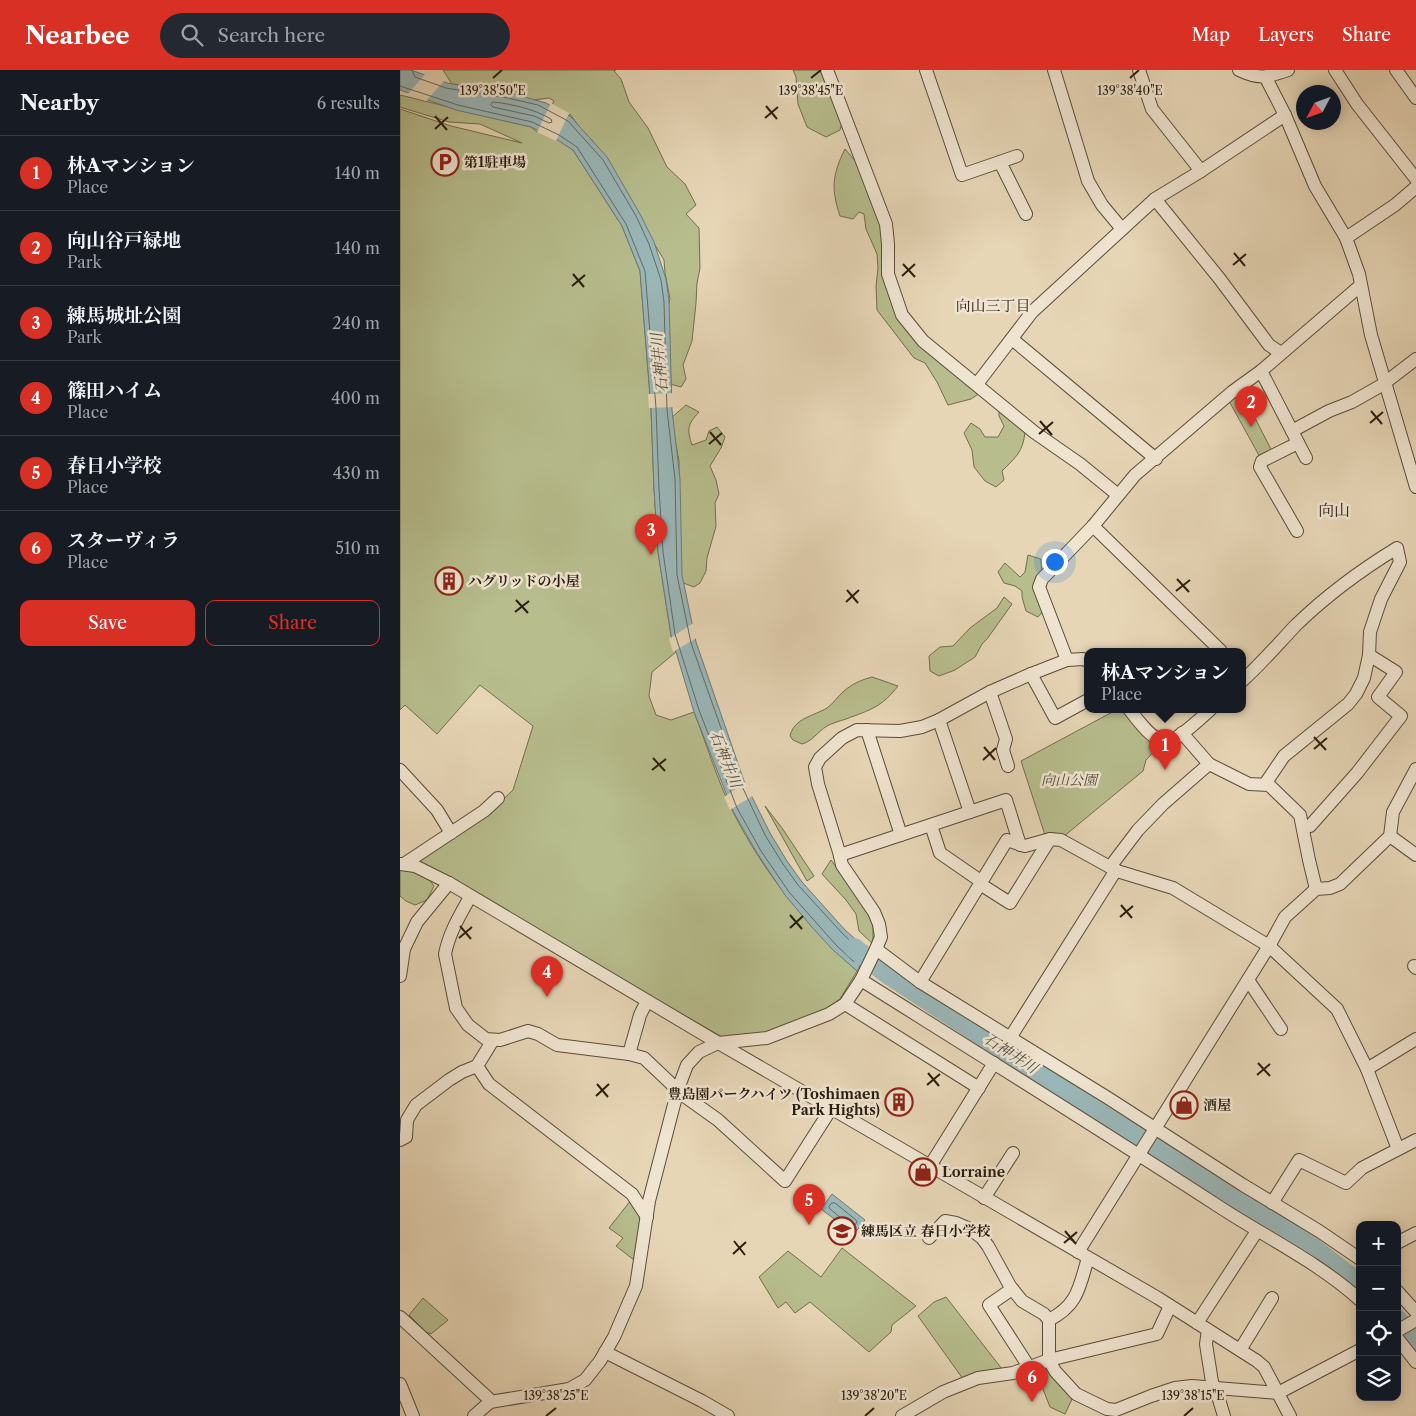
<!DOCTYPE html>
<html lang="en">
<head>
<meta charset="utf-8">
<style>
  body { margin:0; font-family:"Libre Caslon Text","Noto Serif JP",serif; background:#242831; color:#f1f3f6 }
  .controls { position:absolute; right:15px; bottom:15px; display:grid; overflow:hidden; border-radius:10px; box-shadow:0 2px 12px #0003 }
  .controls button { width:45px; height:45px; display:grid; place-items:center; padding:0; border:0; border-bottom:1px solid #363941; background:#171b24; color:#f1f3f6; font:25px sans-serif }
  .compass { position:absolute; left:896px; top:15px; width:45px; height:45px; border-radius:50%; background:#171b24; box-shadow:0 2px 12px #0003; rotate:229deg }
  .you { position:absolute; left:654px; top:491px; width:18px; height:18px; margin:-12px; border:4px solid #fff; border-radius:50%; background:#1a73e8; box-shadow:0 0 0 8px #1a73e833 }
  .badge { display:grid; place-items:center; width:32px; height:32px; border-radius:50%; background:#d93025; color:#fff; font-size:16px; font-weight:700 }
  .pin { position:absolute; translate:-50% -41px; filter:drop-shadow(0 1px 2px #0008) }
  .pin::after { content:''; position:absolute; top:26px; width:18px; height:15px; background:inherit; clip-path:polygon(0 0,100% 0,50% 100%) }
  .popup { position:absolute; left:684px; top:578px; width:162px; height:65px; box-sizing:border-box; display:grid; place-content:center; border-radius:10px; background:#171b24; filter:drop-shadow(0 1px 4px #0005); font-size:16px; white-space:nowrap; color:#9ea1a6 }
  .popup b { font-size:19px; color:#f1f3f6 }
  .popup::after { content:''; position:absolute; left:50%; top:100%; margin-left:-10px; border:10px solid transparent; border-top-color:#171b24 }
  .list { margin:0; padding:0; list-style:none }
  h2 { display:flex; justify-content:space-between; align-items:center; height:65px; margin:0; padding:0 20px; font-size:21px }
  h2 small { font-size:16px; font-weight:400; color:#9ea1a6 }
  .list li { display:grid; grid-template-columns:32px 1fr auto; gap:15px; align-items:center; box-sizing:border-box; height:75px; padding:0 20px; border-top:1px solid #363941 }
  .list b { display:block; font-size:19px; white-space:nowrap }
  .list p { margin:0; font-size:16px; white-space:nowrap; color:#9ea1a6 }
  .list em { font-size:16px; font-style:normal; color:#9ea1a6 }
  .actions { display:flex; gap:10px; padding:15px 20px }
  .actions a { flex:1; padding:11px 0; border:1px solid #d93025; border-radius:10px; text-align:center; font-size:18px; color:#d93025 }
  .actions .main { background:#d93025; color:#fff }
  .icon { flex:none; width:28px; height:28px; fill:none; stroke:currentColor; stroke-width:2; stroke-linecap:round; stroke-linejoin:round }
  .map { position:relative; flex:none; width:1016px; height:1346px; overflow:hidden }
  header { display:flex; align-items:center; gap:30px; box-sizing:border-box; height:70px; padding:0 25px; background:#d93025; color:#fff }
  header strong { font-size:24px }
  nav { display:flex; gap:28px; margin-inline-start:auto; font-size:18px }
  .search { width:350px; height:45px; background:#242831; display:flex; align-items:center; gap:12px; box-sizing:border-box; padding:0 18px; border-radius:28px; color:#9ea1a6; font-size:19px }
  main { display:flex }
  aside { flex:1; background:#171b24 }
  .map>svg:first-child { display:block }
  .green { fill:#b7bd8d; stroke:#706e4e }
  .water { fill:#9ab7b8; stroke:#6d7a75 }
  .pier { fill:#e7d6b6 }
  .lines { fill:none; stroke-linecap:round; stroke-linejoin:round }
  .shore { stroke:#626a64; stroke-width:1 }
  .river { stroke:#9ab7b8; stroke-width:20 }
  .minor-casing { stroke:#594c3a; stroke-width:14 }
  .minor { stroke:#efe4d0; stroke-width:12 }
  .ticks { fill:none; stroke:#2a1e10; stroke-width:2 }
  .labels { text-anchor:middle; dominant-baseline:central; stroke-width:5; stroke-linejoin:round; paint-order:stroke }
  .poi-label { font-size:14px; font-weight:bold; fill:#2a1e10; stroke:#efe4d0; text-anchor:start }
  .park-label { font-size:14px; font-style:italic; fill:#544e36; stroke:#efe4d0 }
  .neighbourhood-label { font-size:15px; fill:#2a1e10; stroke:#efe4d0 }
  .water-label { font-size:15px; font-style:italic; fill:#4c4c42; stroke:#efe4d0 }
  .quarter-label { font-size:16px; fill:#2a1e10; stroke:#efe4d0 }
  .ticks-label { font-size:12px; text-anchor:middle; fill:#2a1e10; stroke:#efe4d0; stroke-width:5; stroke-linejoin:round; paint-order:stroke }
</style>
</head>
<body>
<header>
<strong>Nearbee</strong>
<div class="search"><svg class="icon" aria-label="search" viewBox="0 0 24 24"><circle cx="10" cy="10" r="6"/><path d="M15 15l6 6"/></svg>Search here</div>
<nav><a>Map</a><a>Layers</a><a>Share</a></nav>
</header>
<main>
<aside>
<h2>Nearby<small>6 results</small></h2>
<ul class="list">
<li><span class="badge">1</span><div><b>林Aマンション</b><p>Place</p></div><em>140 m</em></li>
<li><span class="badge">2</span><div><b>向山谷戸緑地</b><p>Park</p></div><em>140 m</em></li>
<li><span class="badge">3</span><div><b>練馬城址公園</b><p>Park</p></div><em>240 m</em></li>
<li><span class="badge">4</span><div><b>篠田ハイム</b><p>Place</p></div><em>400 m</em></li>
<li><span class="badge">5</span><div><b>春日小学校</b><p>Place</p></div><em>430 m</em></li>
<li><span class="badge">6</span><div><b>スターヴィラ</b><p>Place</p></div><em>510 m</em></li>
</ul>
<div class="actions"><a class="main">Save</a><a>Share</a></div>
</aside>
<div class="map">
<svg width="1016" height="1346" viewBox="0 0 1016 1346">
  <rect width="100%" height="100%" fill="#e7d6b6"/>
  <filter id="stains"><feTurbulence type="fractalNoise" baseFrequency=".004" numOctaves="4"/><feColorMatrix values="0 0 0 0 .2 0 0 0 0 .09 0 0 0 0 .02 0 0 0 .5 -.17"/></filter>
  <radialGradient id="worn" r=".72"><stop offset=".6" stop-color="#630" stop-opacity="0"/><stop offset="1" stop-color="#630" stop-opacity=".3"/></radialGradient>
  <g class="green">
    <path d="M43 0H216L214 1 221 9 229 32 248 58 267 97 285 114 296 135 286 144 299 158 300 198 297 213 296 233 292 271 283 295 286 309 281 317 270 314 264 253 270 229 265 203 264 190 192 70 182 61 170 44 157 69 173 80 222 156 240 201 251 338 254 419 258 482 271 565 276 582 252 602 249 626 256 645 271 650 294 642C307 675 317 710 333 742 364 803 406 855 457 901L440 929 422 942 363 964 324 968 16 792 93 739 113 720 133 656 80 615 37 664 5 635 0 640V39L51 56 122 73 80 54 49 52 3 38 0 37V25L131 57 137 62 154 31 149 28 134 30 107 25 86 17 52 14Z"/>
    <path d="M393 0H420L430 24 444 45 440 60 426 67 407 57 398 34 396 7Z"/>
    <path d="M445 79 457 93 488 176 500 239 544 293 562 311 580 323 571 329 548 335 537 312 525 293 514 288 477 240 476 216 478 198 477 184 466 159 464 144 459 142 453 149 440 146C431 119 432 105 445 79Z"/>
    <path d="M841 321 873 383 861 389 829 331Z"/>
    <path d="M286 335 299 342C287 355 287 359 292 375L306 370 309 361 317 357 325 367 321 378 310 396 316 410 319 424 315 433 316 456 307 488 306 501 300 513 294 517 278 511 279 391 271 348Z"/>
    <path d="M599 337 625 362C623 382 616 387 602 401L604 410 596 417 585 411 574 397 572 380 564 363 571 353 580 359 585 367H598L604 356 599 346Z"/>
    <path d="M628 485 641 489 643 541 638 547 626 541 622 527V521L615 516 604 513 598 502 605 493 620 507 625 502Z"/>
    <path d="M604 527 612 534 587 569 582 574 575 587 555 600 539 606 530 601 529 586 540 577 553 576 570 558 597 538Z"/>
    <path d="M472 607 498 616C482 637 470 640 446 649 440 651 432 653 427 656 417 662 413 671 402 674L393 670 390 666C394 648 414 646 427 638 433 634 438 626 444 621 452 614 461 610 472 607Z"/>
    <path d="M718 639H726L762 673 746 690 743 701 663 767 645 765 621 691Z"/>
    <path d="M365 736 382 758 414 806 407 811Z"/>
    <path d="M431 790 471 845 473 857V874L459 861 456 844 446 830 422 804Z"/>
    <path d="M0 800C14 799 26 803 34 816L27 830 15 835 6 831 0 826Z"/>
    <path d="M231 1130 241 1144 234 1190 216 1176 223 1168 209 1158Z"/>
    <path d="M442 1178 516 1236 492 1255 491 1262 469 1282 410 1232 395 1243 386 1232 378 1238 359 1207 388 1181 421 1207Z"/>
    <path d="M546 1227 602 1299 563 1309 518 1246 534 1232Z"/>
    <path d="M23 1228 48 1250 31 1264 26 1262 9 1245Z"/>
    <path d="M642 1297 647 1298 673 1327 665 1344 650 1337 635 1299Z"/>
  </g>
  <g class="water">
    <path d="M0 0H11L47 13 109 23 139 31 146 33 171 47 207 87 240 144 254 172 266 209 269 231 272 340 280 409 282 505 296 572 344 711 370 763 387 791 402 812 445 860 468 880 457 901 432 879 411 856 385 825 357 783 333 741 294 642 271 565 258 482 254 419 251 338 240 201 222 156 173 80 156 69 131 57 56 40 0 20Z"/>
    <path d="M432 1124 465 1150 454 1164 421 1139Z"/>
  </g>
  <g class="pier">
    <path d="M26 3 45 10 26 31 7 25Z"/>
    <path d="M151 33 169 43 156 71 137 62Z"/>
    <path d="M275 323V337L249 338 248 324Z"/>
    <path d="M295 552 298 567 273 582 269 569Z"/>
    <path d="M348 711 354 725 330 740 324 727Z"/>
  </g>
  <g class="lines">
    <g class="shore">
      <path d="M0 16 58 35 132 52 159 65 177 77 226 154 245 201 256 338 259 419 263 482 275 564 299 640 337 738 361 781 389 822 436 875 453 891H456L461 883 460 880 442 863 398 815 383 794 365 765 340 712 291 573 277 505 275 409 267 340 264 232 261 210 249 174 236 146 203 90 168 51 138 35 108 28 46 18 15 7 12 0"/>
      <path d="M93 32C112 34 134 39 151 49L152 52 149 53 134 46 93 37 91 35Z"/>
      <path d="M432 1133H435L456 1150 457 1152 455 1155 451 1156 430 1139 429 1137Z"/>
    </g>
    <g class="river">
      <path d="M454 878 489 905 692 1038 908 1174 960 1214"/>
      <path d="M997 1249 1016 1271"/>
    </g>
    <g class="minor-casing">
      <g id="minor">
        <path d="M427 0 486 154 488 174V204L502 245 523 271 634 362 680 394 718 425"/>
        <path d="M526 0 562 105 617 86"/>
        <path d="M654 0 688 111 702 135 722 159"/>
        <path d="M739 0 752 39 801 101"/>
        <path d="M839 0C859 10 868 7 888 0"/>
        <path d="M935 0 957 34 1016 109"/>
        <path d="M996 0 1016 28"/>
        <path d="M866 8 885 45 915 116 946 168 959 204 971 265 1016 417"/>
        <path d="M600 92 626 144"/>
        <path d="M755 129 819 208 869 275 881 283"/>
        <path d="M946 168 995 135 1016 117"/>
        <path d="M612 269 756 389"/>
        <path d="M861 301 906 388"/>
        <path d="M577 314 632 242 755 129 801 101 885 45"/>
        <path d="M892 361 929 341 952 332 982 315 1016 289"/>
        <path d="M693 456 821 581"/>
        <path d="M897 461 860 397 862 391 898 373"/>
        <path d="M667 590 639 517 642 509 693 456 735 405 832 322 861 301 961 215"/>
        <path d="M631 604 655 648 688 630"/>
        <path d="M842 611C862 593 878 574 896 555 926 526 961 500 997 478L1000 492 981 529 970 562 969 585 964 608 956 624 948 634 884 686 865 714"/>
        <path d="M590 622 606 669 603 680 608 696"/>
        <path d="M729 639C737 649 750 668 763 671 775 674 802 647 811 639"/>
        <path d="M539 650 570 742"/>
        <path d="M467 660 501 765"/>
        <path d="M782 663 809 694 849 714 869 715 900 745 909 790 916 819"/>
        <path d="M0 700 37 740 51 763"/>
        <path d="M531 755 540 783 582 812"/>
        <path d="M903 757 910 756 957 703 1001 646 978 627 996 602 969 585"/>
        <path d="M990 766 1016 785"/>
        <path d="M440 785 606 730 620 775"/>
        <path d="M0 794 15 796 49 813 315 971 758 1228 857 1291 864 1297 890 1346"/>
        <path d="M4 794 84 741 98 728"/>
        <path d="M710 797 738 760 763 734 809 694"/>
        <path d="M580 814 610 833 650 769"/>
        <path d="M70 827C60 845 49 863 45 884L56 938 68 955 86 969 100 970 128 961 138 964 157 975 229 984 244 988 283 1025 318 1050 385 1111 431 1039"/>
        <path d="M476 879 520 912 708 1028 843 1115 919 1161 960 1189"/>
        <path d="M1014 896 1016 898"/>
        <path d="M0 906 4 879 17 852 49 813"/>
        <path d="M461 910C579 984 698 1058 815 1134 863 1166 917 1191 960 1230"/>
        <path d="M848 910 881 959"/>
        <path d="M520 912 607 770 625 776 650 769 661 770 717 801 773 818 869 876 937 939 967 999 998 1079"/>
        <path d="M445 934 579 1018"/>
        <path d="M610 968 716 800"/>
        <path d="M229 984 240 945 247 931"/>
        <path d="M77 996 89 1014 232 1124 247 1147"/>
        <path d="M967 999 1016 969"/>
        <path d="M0 1070 6 1067 7 1050 16 1035 49 1010 62 1002 77 996 93 970"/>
        <path d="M530 1096 594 993"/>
        <path d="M584 1128 613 1083"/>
        <path d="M872 1133 899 1090 946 1113 962 1098 1016 1070"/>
        <path d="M529 1168 545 1151 556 1153 570 1159 582 1168 588 1176 610 1216 622 1231 644 1244 649 1250V1290L655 1301 676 1324 707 1339 716 1340 751 1326 775 1318 792 1316 878 1323 960 1280"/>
        <path d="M997 1173 1016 1163"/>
        <path d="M678 1182 869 876 885 847 916 819 930 818 940 814 990 766 993 742 1016 699"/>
        <path d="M612 1219 589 1235 629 1297"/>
        <path d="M997 1221 1016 1242"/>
        <path d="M0 1247 89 1329 90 1332"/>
        <path d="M649 1250C678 1235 679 1218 688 1188"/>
        <path d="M797 1253 857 1161"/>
        <path d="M808 1260 806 1274 812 1312 817 1323 824 1346"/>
        <path d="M997 1261 1016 1250"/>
        <path d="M997 1268 1016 1292"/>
        <path d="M840 1280 872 1228"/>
        <path d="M205 1282 302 1331 328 1346"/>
        <path d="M0 1314 13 1346"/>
        <path d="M74 1346 90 1332 169 1319 185 1310 200 1291 214 1267 236 1216 249 1131 278 1019 287 995 299 982 318 973 367 968 429 944 445 934 461 910 476 879 481 867 479 854 474 842 442 795 439 782 418 714 415 697 420 688 442 668 457 660 500 661 522 657 539 650 590 622 631 604 667 590 683 589 688 591"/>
        <path d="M502 1346 543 1322 578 1308 613 1303 649 1290 757 1264 770 1236"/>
      </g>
    </g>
    <use href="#minor" class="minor"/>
  </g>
  <path class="ticks" d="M93 8 102 0M411 8 421 0M730 8 739 0M366 36 377 49M35 46 47 60M365 48 378 37M35 59 48 47M834 183 845 196M503 194 515 207M833 195 846 184M173 204 184 217M502 206 515 194M172 216 185 205M971 341 982 354M640 351 652 365M970 353 983 342M310 362 321 375M639 364 653 352M309 374 322 363M777 509 789 522M447 520 458 533M776 521 790 510M116 530 128 543M446 532 459 520M115 542 129 531M914 667 926 680M584 677 595 690M914 679 927 668M253 688 265 701M583 690 596 678M252 700 266 689M721 835 732 848M390 845 402 859M720 847 733 836M60 856 71 869M390 858 403 846M59 868 72 857M858 993 870 1006M528 1003 539 1016M857 1005 870 994M197 1014 208 1027M527 1015 540 1004M196 1026 209 1014M665 1161 676 1174M334 1171 345 1185M664 1173 677 1162M333 1184 346 1172M146 1346 156 1338M465 1346 474 1338M784 1346 793 1338"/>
  <defs>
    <g id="parking-ring" transform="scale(1.4375)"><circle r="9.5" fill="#efe4d0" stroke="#8f2418" stroke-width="1.5"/><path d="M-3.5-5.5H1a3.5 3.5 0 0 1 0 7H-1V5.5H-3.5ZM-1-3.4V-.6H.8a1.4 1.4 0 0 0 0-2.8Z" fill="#8f2418"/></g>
    <g id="building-ring" transform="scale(1.4375)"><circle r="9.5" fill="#efe4d0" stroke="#8f2418" stroke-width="1.5"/><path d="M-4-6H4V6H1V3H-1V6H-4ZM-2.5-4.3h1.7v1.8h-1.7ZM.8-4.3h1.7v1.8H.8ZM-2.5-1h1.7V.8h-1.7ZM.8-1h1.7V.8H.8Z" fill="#8f2418"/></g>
    <g id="shop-ring" transform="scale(1.4375)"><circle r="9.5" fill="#efe4d0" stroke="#8f2418" stroke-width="1.5"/><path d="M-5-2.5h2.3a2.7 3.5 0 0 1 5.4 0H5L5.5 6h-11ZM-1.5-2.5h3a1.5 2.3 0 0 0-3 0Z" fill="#8f2418"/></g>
    <g id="school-ring" transform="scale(1.4375)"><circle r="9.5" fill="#efe4d0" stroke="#8f2418" stroke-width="1.5"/><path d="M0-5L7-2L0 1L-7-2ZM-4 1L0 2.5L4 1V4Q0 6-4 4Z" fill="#8f2418"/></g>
  </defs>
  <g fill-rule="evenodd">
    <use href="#parking-ring" x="45" y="92"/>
    <use href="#building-ring" x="49" y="511"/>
    <use href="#building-ring" x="499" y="1032"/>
    <use href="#shop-ring" x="784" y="1035"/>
    <use href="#shop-ring" x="523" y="1102"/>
    <use href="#school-ring" x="442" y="1161"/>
  </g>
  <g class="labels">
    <g class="poi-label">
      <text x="64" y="92">第1駐車場</text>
      <text x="68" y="511">ハグリッドの小屋</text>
      <text x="480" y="1024" text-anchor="end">豊島園パークハイツ (Toshimaen<tspan x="480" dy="16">Park Hights)</tspan></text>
      <text x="803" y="1035">酒屋</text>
      <text x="542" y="1102">Lorraine</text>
      <text x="461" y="1161">練馬区立 春日小学校</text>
    </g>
    <g class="park-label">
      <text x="669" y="710">向山公園</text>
    </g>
    <g class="neighbourhood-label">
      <text x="593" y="235">向山三丁目</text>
    </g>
    <g class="water-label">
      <text transform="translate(259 293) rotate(-96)">石神井川</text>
      <text transform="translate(326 689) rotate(68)">石神井川</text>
      <text transform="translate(611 983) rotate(33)">石神井川</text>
    </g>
    <g class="quarter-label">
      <text x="934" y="440">向山</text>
    </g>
  </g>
  <g class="ticks-label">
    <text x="93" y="25">139°38'50"E</text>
    <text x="411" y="25">139°38'45"E</text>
    <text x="730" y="25">139°38'40"E</text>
    <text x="156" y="1330">139°38'25"E</text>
    <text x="474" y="1330">139°38'20"E</text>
    <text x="793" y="1330">139°38'15"E</text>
  </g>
  <rect width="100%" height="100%" filter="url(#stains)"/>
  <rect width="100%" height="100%" fill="url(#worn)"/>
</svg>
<div class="controls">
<button>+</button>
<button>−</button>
<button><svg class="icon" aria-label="locate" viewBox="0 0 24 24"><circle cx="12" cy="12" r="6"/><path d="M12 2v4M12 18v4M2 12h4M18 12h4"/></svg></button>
<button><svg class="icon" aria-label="layers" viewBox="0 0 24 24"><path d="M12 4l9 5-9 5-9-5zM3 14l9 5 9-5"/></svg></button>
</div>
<svg class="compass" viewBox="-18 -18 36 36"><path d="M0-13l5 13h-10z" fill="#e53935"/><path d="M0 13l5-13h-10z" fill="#9ea1a6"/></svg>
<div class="you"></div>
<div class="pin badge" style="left:765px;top:700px">1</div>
<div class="popup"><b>林Aマンション</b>Place</div>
<div class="pin badge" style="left:851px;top:357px">2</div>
<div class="pin badge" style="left:251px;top:485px">3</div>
<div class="pin badge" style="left:147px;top:927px">4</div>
<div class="pin badge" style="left:409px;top:1155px">5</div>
<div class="pin badge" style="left:632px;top:1332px">6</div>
</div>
</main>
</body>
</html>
